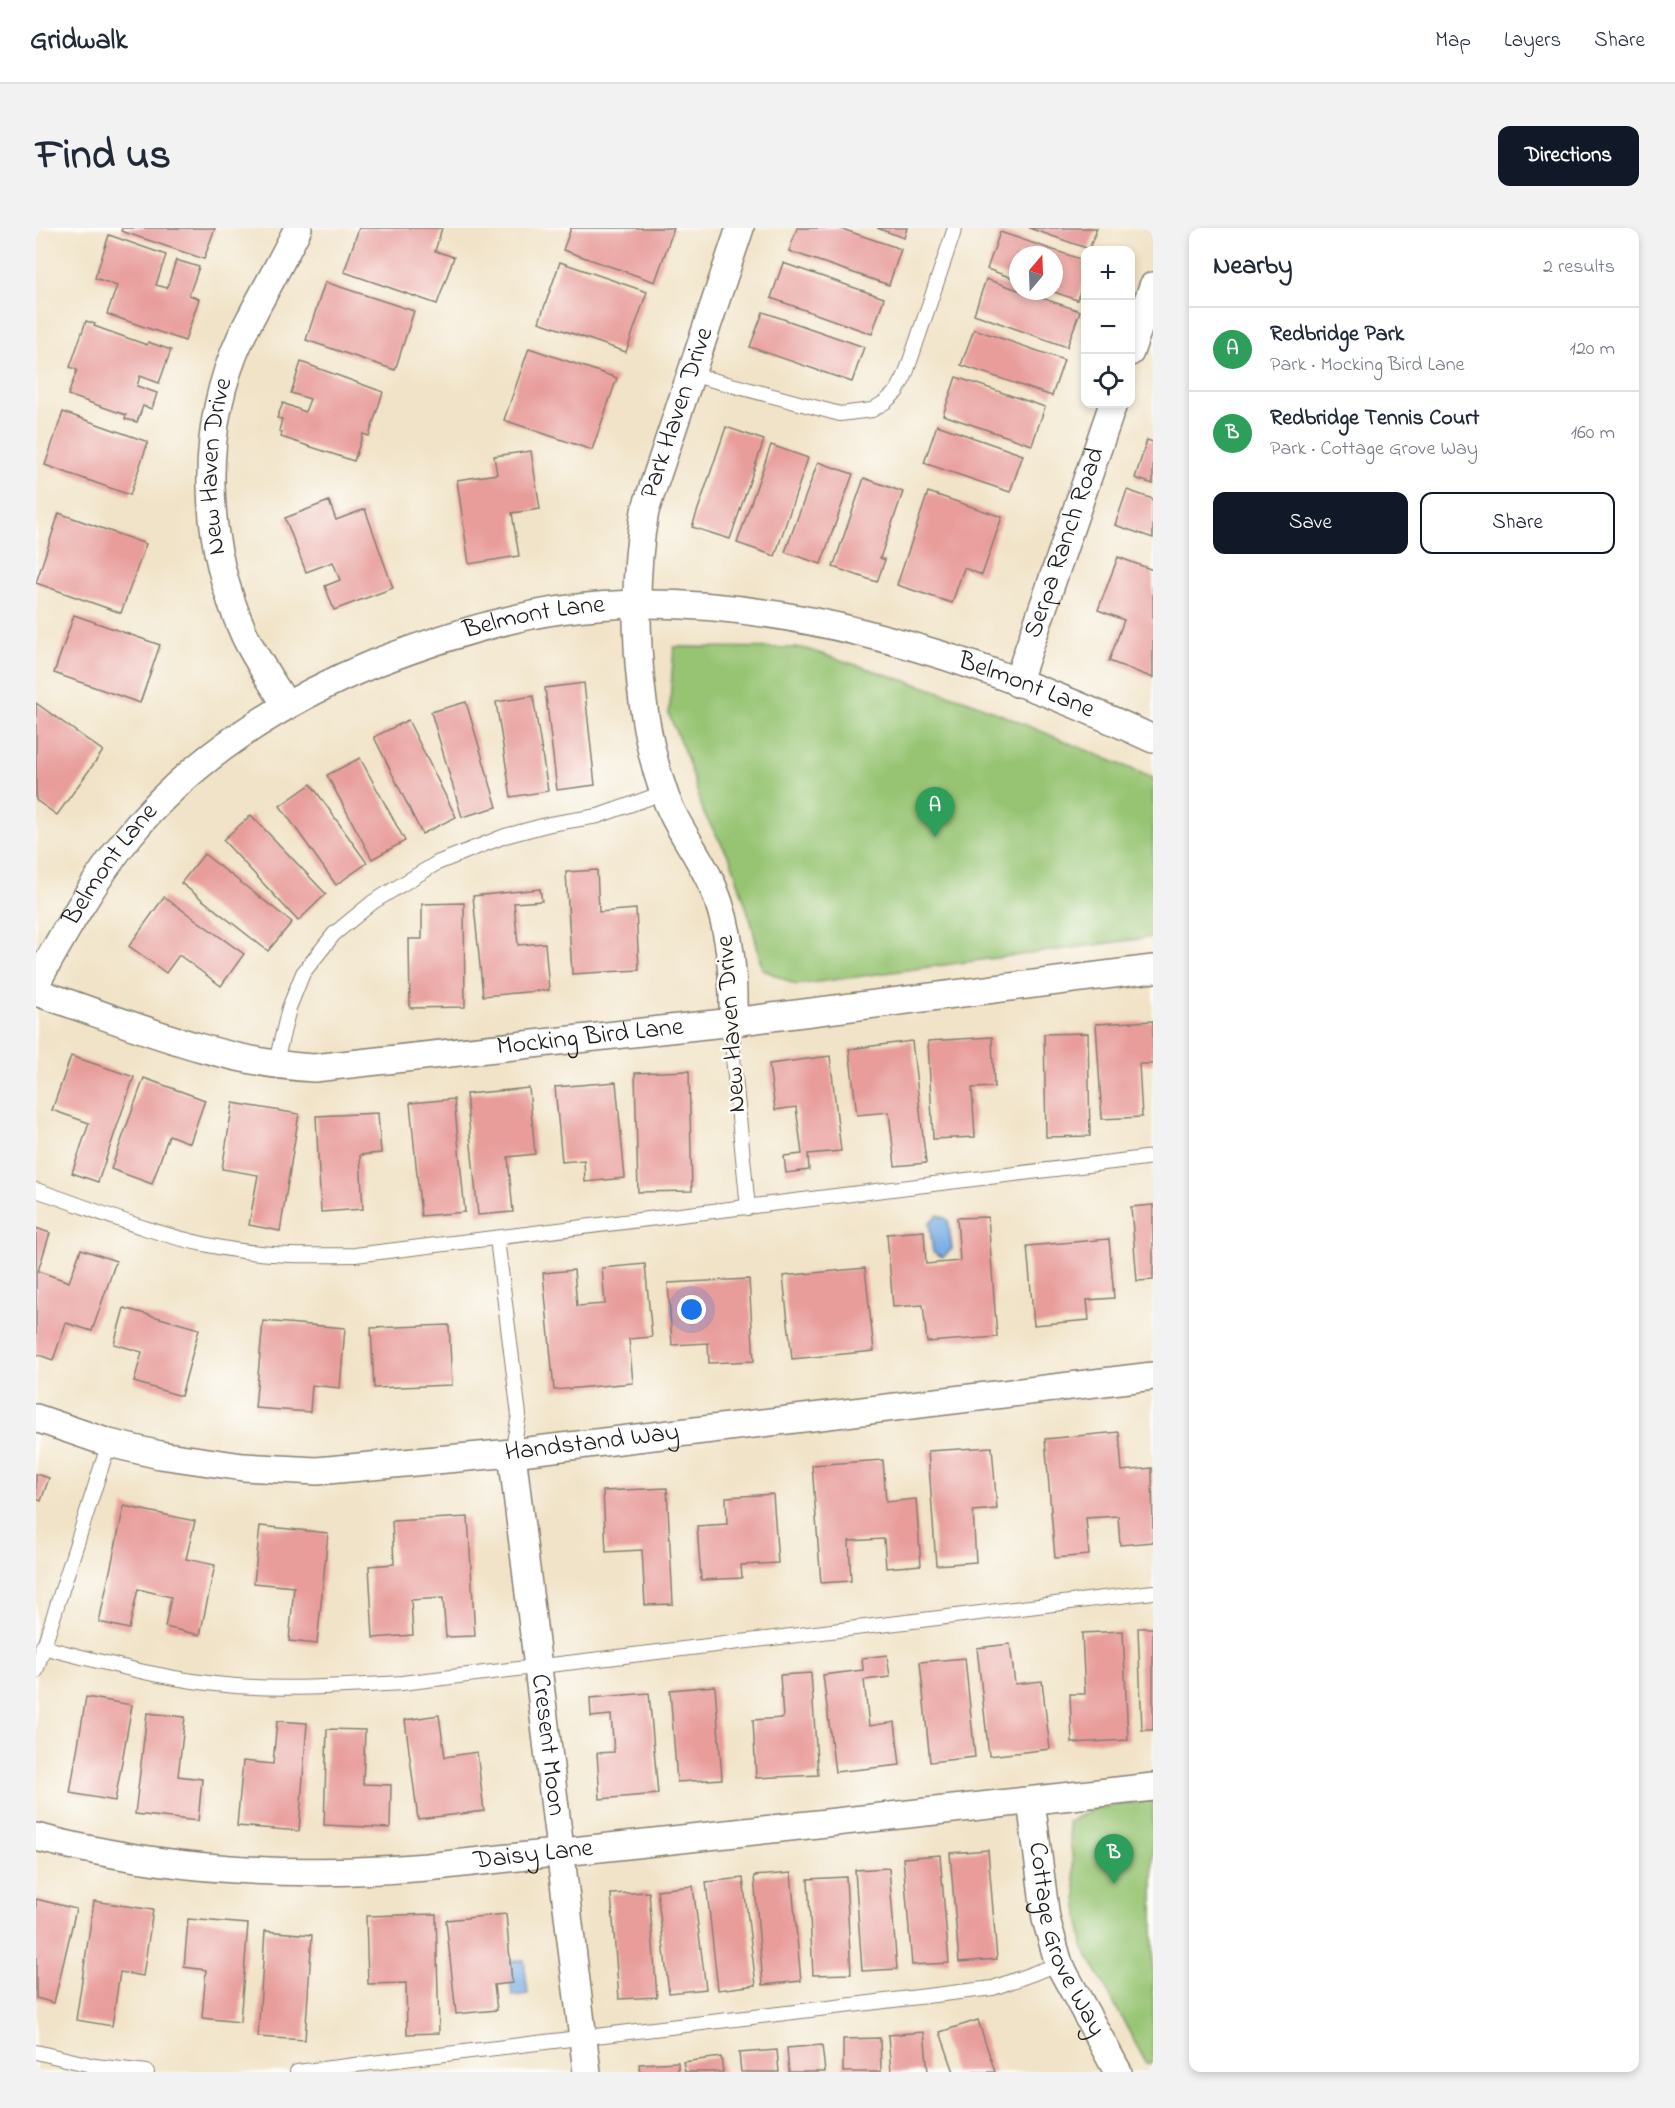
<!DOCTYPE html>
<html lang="en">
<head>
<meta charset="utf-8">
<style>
  body { margin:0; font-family:"Indie Flower",sans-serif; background:#f2f2f3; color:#1f2937 }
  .controls { position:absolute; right:18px; top:18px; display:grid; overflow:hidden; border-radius:12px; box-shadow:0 3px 9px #0003 }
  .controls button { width:54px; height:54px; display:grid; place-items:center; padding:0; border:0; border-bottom:2px solid #e0e1e3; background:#fff; color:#1f2937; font:30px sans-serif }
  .compass { position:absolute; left:973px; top:18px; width:54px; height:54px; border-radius:50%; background:#fff; box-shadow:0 3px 9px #0003; rotate:19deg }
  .you { position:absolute; left:656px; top:1082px; width:21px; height:21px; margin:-15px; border:4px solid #fff; border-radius:50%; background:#1a73e8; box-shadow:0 0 0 9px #1a73e833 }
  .badge { display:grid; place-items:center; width:39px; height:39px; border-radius:50%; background:#111827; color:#fff; font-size:20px; font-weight:700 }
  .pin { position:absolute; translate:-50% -50px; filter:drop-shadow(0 2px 3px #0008) }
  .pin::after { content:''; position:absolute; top:32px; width:21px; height:18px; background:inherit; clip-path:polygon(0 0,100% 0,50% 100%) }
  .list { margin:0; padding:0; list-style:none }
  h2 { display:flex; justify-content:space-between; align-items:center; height:78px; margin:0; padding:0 24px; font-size:26px }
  h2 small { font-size:20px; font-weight:400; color:#747a83 }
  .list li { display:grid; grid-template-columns:39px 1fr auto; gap:18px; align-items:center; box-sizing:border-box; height:84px; padding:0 24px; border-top:2px solid #e0e1e3 }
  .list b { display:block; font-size:22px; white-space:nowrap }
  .list p { margin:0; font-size:20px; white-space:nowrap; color:#747a83 }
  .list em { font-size:20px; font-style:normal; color:#747a83 }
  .actions { display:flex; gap:12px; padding:18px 24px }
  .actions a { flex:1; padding:14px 0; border:2px solid #111827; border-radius:12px; text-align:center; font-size:21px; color:#111827 }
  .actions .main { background:#111827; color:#fff }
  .icon { flex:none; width:33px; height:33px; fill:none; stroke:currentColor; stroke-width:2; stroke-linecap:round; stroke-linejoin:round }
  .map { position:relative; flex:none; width:1117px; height:1844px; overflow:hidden; border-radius:12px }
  header { display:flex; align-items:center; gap:36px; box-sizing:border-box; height:84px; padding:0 30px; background:#fff; border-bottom:2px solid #e0e1e3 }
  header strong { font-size:28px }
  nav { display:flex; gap:33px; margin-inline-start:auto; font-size:21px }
  .intro { display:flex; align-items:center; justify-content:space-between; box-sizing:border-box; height:144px; padding:0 36px }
  h1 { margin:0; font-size:42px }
  .button { padding:15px 27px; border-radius:12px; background:#111827; color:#fff; font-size:21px; font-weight:700 }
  main { display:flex; gap:36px; padding:0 36px }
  aside { flex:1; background:#fff; border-radius:12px; box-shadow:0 3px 9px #0003 }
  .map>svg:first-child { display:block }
  .green { fill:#96c472; stroke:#597047; stroke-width:1.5 }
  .water { fill:#79ade6; stroke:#4a6481; stroke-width:1.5 }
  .building { fill:#e89d9b }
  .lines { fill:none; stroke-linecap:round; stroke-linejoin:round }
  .lane-casing { stroke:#868072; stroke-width:16 }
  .street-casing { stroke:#868072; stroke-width:30 }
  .lane { stroke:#fff; stroke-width:14 }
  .street { stroke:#fff; stroke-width:27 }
  .labels { text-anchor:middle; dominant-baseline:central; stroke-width:5; stroke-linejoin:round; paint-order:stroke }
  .street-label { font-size:26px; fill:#1c1c1c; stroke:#fdfcf7 }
</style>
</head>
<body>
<header>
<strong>Gridwalk</strong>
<nav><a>Map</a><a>Layers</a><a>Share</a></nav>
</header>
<div class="intro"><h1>Find us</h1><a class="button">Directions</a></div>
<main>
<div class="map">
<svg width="1117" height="1844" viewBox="0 0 1117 1844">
  <rect width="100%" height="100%" fill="#fdfcf7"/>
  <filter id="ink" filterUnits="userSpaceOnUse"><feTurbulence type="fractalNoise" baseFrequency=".0167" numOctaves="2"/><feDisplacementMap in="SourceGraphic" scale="12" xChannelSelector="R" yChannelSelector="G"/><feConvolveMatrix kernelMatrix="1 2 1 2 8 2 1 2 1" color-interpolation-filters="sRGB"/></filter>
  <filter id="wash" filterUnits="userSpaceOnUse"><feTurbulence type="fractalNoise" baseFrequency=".008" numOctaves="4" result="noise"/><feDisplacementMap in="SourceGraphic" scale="24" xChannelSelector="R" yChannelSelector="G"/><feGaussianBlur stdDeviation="1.35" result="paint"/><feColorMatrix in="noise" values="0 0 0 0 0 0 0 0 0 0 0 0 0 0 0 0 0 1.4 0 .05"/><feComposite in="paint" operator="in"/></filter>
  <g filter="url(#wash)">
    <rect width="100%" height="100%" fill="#f1e3c7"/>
    <g class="green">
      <path d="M638 419 767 420 933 473 1117 550V709L760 757 726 741 716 697 695 632 668 586 651 530 633 487Z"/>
      <path d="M1117 1572V1835H1110L1047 1718 1032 1594 1057 1581Z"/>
    </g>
    <g class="water">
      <path d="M902 987 912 992 916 1021 907 1029 897 1024 893 995Z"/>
      <path d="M488 1732 492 1766 476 1768 472 1734Z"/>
    </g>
    <g id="blocks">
      <g class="building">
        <path d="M86 0H179L168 31 85 3Z"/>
        <path d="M323 0H406L399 23 418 29 401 76 308 44Z"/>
        <path d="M535 0H638L619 54 527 22Z"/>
        <path d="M761 0H803L865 21 853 57 753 23Z"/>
        <path d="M841 0H871L868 10Z"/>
        <path d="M993 0H1061L1053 21Z"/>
        <path d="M964 4 1050 33V46L1041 72 1018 64V27H982V52L951 41Z"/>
        <path d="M73 7 130 27 120 57 131 60 140 32 163 39 153 67 163 71 149 113 71 86 81 58 59 50Z"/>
        <path d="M524 34 611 64 590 124 503 94Z"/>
        <path d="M747 35 848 70 836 106 735 70Z"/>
        <path d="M950 51 1044 83 1031 119 938 86Z"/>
        <path d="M289 54 378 83 359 142 270 112Z"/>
        <path d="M727 84 828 119 816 154 714 119Z"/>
        <path d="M50 93 59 96 58 98 111 117 112 114 135 122 123 155 104 148 101 158 121 165 116 181 107 178 101 194 89 191 90 187 32 167 41 142 34 139Z"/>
        <path d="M938 101 1028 132 1016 168 925 137Z"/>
        <path d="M493 120 581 150 556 222 468 192Z"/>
        <path d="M265 134 347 164 333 208 327 206 318 233 245 209 246 204 243 203 246 191 241 190 247 175 269 184 274 171 255 165Z"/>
        <path d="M920 149 1009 179 996 217 907 187Z"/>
        <path d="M27 184 112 214 94 267 9 237Z"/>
        <path d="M901 197 987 227 974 264 888 235Z"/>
        <path d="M690 199 728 212 694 311 656 299Z"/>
        <path d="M1111 212 1117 214V256L1099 250Z"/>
        <path d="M735 217 772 230 739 328 701 315Z"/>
        <path d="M495 223 504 281 476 285 483 328 433 336 421 252 461 246 458 228Z"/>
        <path d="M782 234 817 246 785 336 749 324Z"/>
        <path d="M828 250 867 264 844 330 849 332 841 354 797 339Z"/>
        <path d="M1091 262 1117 271V310L1079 297Z"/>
        <path d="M892 264 966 289 946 347 928 340 916 375 861 357Z"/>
        <path d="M293 273 300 292 329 281 357 360 298 382 289 358 304 352 297 334 270 344 249 290Z"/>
        <path d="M23 285 110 316 85 385 0 355Z"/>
        <path d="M1082 329 1117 342V450L1073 433 1088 392 1062 382Z"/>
        <path d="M38 387 124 417 104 475 18 445Z"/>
        <path d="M548 455 559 557 521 562 509 460Z"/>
        <path d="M497 468 512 563 475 569 460 474Z"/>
        <path d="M430 474 461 579 426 589 395 484Z"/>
        <path d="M0 475 67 523 21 587 0 572Z"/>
        <path d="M372 492 420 589 386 606 338 509Z"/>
        <path d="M324 530 369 613 336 631 291 547Z"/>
        <path d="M275 556 331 635 300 657 244 578Z"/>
        <path d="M215 587 290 666 262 693 187 612Z"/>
        <path d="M168 626 256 694 232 723 145 655Z"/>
        <path d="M561 642 563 684 600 681 603 742 536 746 530 644Z"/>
        <path d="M504 661 506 673 478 675 482 717 509 715 513 762 447 768 437 668Z"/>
        <path d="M128 669 208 726 185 758 143 727 130 745 93 718Z"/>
        <path d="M428 675 429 779 374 780 373 711H386V676Z"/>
        <path d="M1117 793V836H1103L1106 889 1066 891 1060 796Z"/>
        <path d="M1052 805 1054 908 1010 909 1008 806Z"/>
        <path d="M956 809 958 859 936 860 939 909 897 911 892 813Z"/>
        <path d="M876 813 890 935 859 938 853 884 821 887 813 821Z"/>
        <path d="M35 828 98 849 62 954 36 945 53 895 16 882Z"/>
        <path d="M794 828 805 923 772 926 773 942 750 945 748 928 766 926 760 879 739 882 733 836Z"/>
        <path d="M653 843 656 963 602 964 599 845Z"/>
        <path d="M108 850 169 872 154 915 133 907 116 956 75 941Z"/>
        <path d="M580 854 589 950 549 954 548 932 526 934 519 859Z"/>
        <path d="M493 860 499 926 472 929 477 984 442 987 430 866Z"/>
        <path d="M418 871 429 984 385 988 374 875Z"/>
        <path d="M197 875 263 886 244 1003 213 997 222 947 186 941Z"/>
        <path d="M342 885 345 925 324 927 327 981 285 984 280 888Z"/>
        <path d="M1117 977V1052L1101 1053 1095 979Z"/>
        <path d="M952 989 961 1109 891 1114 887 1077 857 1079 851 1006 888 1003 890 1036 924 1033 921 990Z"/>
        <path d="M0 1000 14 1005 2 1043 33 1054 45 1021 80 1033 56 1103 30 1095 17 1132 0 1126Z"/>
        <path d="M1073 1011 1078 1070 1051 1072 1053 1092 998 1097 991 1018Z"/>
        <path d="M609 1036 616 1109 593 1111 597 1155 518 1162 507 1045 538 1042 541 1078 569 1076 566 1040Z"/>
        <path d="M829 1040 838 1123 756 1131 747 1048Z"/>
        <path d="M713 1051 718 1133 673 1135 672 1115 636 1117 632 1055Z"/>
        <path d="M88 1080 163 1101 145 1168 98 1154 106 1124 78 1116Z"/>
        <path d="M227 1093 309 1100 304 1160 276 1157 274 1184 219 1180Z"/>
        <path d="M413 1097 416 1157 338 1160 335 1100Z"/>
        <path d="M1083 1204 1086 1243 1116 1240 1117 1314 1084 1317 1082 1288 1050 1290 1053 1327 1019 1330 1009 1211Z"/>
        <path d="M956 1219 961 1281 937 1283 940 1334 900 1337 892 1223Z"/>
        <path d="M847 1232 850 1274 880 1271 885 1337 850 1340 848 1311 813 1313 815 1353 785 1355 776 1237Z"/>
        <path d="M0 1246 13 1250 5 1273 0 1271Z"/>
        <path d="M631 1260 637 1376 609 1377 606 1322 570 1324 567 1263Z"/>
        <path d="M737 1266 742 1335 705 1337 706 1350 665 1352 661 1298 691 1296 690 1269Z"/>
        <path d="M88 1278 159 1293 150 1331 179 1337 164 1407 129 1399 135 1369 102 1361 93 1401 63 1394Z"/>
        <path d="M432 1289 439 1408 410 1409 407 1370 375 1372 377 1407 337 1410 333 1338 358 1336 356 1293Z"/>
        <path d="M224 1298 292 1305 281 1416 253 1413 258 1359 218 1355Z"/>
        <path d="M1102 1400H1117V1502H1106Z"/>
        <path d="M1087 1403 1092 1512 1036 1515 1034 1466H1049L1046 1405Z"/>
        <path d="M974 1416 979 1456 1006 1453 1014 1521 953 1528 941 1420Z"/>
        <path d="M851 1427 854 1449 828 1452 833 1498 859 1494 864 1537 799 1544 787 1447 827 1442 826 1430Z"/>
        <path d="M929 1430 939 1529 894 1534 884 1434Z"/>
        <path d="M775 1445 782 1547 720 1550 717 1492 747 1490 744 1447Z"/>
        <path d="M679 1458 686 1551 641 1554 634 1462Z"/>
        <path d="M613 1465 622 1566 564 1571 561 1525 578 1524 575 1487 555 1489 554 1470Z"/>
        <path d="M50 1469 96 1477 79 1573 34 1565Z"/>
        <path d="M111 1485 149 1489 142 1548 166 1551 162 1593 99 1586Z"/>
        <path d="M403 1487 409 1529 441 1524 448 1583 382 1591 369 1492Z"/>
        <path d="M241 1493 271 1495 263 1603 201 1598 207 1533 237 1536Z"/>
        <path d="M291 1501 329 1502 327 1556 355 1557 354 1600 288 1597Z"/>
        <path d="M952 1622 961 1731 923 1734 914 1625Z"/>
        <path d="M904 1627 913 1735 876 1737 867 1630Z"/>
        <path d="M853 1640 861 1741 826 1743 819 1642Z"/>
        <path d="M755 1645 765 1753 727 1757 718 1648Z"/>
        <path d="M810 1649 815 1746 777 1747 772 1651Z"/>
        <path d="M707 1650 720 1757 682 1762 670 1654Z"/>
        <path d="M657 1658 670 1761 633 1765 621 1662Z"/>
        <path d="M613 1664 621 1769 583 1771 575 1666Z"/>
        <path d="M0 1671 40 1681 18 1775 0 1770Z"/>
        <path d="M58 1673 117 1682 107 1748 84 1744 76 1798 40 1792Z"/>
        <path d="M400 1686 403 1805 371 1806 370 1755 332 1756 330 1688Z"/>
        <path d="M470 1686 476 1755 458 1757 461 1782 420 1786 410 1692Z"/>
        <path d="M152 1691 212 1696 204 1794 166 1790 170 1742 148 1739Z"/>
        <path d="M229 1703 276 1707 269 1812 222 1809Z"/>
        <path d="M942 1792 959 1844H918L904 1804Z"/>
        <path d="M888 1804 892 1844H855L852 1807Z"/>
        <path d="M844 1810 845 1844H807V1811Z"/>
        <path d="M786 1817 789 1844H753L751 1820Z"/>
        <path d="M741 1822 743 1844H705L703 1825Z"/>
        <path d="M685 1829 687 1844H649L647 1834Z"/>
        <path d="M642 1834V1844H604L603 1836Z"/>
      </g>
    </g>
  </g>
  <g filter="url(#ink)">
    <use href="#blocks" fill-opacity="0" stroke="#868072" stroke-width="1.5"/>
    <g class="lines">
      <g class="lane-casing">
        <g id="lane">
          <path d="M654 146 804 186 836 182 849 174 861 163 869 148 919 0"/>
          <path d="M697 794V829L712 980"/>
          <path d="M239 838 253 780 267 745 298 706 337 674 401 635 469 608 514 596 562 588 627 565"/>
          <path d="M0 962C57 981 113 1005 172 1017 220 1028 270 1028 319 1027L1117 929"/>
          <path d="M461 1011 483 1187 476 1225"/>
          <path d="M6 1419C70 1435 134 1453 200 1458 256 1462 311 1458 366 1455L1117 1364"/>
          <path d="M0 1443 73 1215"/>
          <path d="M0 1824 59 1838 111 1844"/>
          <path d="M261 1844 957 1760 1023 1736"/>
        </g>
      </g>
      <g class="street-casing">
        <g id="street">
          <path d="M1094 124 1117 58"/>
          <path id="s1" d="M981 455 1077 176"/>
          <path id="s2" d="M250 477C236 454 219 430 208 406 167 314 162 202 205 109 223 72 244 37 262 0"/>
          <path id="s3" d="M0 755C28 705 57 653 93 608 154 531 250 471 339 435 399 412 462 391 525 382 719 354 943 429 1117 511"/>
          <path id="s4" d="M0 764C90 794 182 835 278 840L697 794 1117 741"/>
          <path id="s5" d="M697 794C698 749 695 701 677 659 663 626 638 597 627 562 600 485 594 363 609 283L704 0"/>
          <path id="s6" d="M0 1190 73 1215 124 1227 207 1239 281 1243 476 1225 1117 1148"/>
          <path id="s7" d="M476 1225 551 1844"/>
          <path id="s8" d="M995 1573 1010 1691 1023 1736 1082 1844"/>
          <path id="s9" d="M0 1609C131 1643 256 1650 391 1639L1117 1559"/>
        </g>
      </g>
      <use href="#lane" class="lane"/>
      <use href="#street" class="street"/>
    </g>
  </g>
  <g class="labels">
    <g class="street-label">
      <text stroke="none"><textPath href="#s5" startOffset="632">Park Haven Drive</textPath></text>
      <text stroke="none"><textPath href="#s2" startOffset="255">New Haven Drive</textPath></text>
      <text stroke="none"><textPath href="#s1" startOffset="148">Serpa Ranch Road</textPath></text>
      <text stroke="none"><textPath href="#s3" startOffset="644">Belmont Lane</textPath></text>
      <text stroke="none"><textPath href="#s3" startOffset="1148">Belmont Lane</textPath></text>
      <text stroke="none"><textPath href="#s3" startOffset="140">Belmont Lane</textPath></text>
      <text transform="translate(696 796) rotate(-94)">New Haven Drive</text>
      <text stroke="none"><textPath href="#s4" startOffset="567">Mocking Bird Lane</textPath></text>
      <text stroke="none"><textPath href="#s6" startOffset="564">Handstand Way</textPath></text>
      <text stroke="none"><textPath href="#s7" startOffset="294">Cresent Moon</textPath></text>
      <text stroke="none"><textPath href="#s9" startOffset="501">Daisy Lane</textPath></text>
      <text stroke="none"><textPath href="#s8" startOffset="144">Cottage Grove Way</textPath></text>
    </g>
  </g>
</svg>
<div class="controls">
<button>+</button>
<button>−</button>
<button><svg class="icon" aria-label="locate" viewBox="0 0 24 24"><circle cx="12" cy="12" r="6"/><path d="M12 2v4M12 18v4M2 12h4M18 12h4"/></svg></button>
</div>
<svg class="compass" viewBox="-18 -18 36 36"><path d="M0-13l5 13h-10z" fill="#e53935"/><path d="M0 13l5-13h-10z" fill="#747a83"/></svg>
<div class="you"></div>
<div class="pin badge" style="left:899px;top:609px;background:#2e9e5b">A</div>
<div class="pin badge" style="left:1078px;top:1656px;background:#2e9e5b">B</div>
</div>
<aside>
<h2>Nearby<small>2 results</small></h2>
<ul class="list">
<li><span class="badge" style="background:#2e9e5b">A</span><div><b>Redbridge Park</b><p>Park · Mocking Bird Lane</p></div><em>120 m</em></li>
<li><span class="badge" style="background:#2e9e5b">B</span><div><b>Redbridge Tennis Court</b><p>Park · Cottage Grove Way</p></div><em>160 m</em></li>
</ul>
<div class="actions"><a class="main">Save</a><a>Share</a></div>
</aside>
</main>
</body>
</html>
